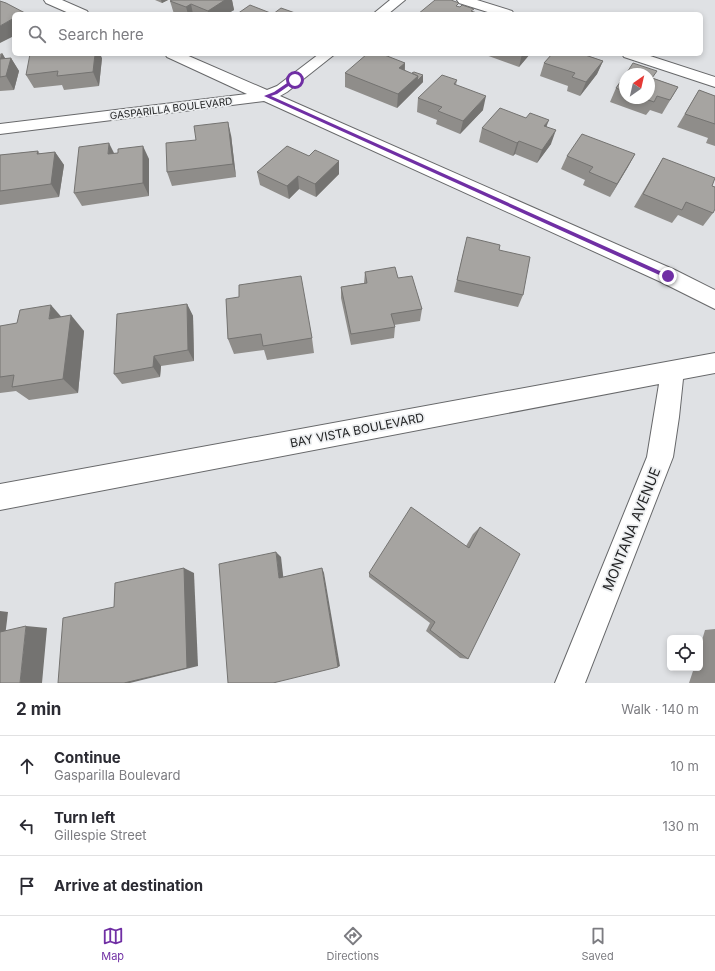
<!DOCTYPE html>
<html lang="en">
<head>
<meta charset="utf-8">
<style>
  body { margin:0; font-family:Inter,sans-serif; background:#f7f7f7; color:#2b2b33 }
  .controls { position:absolute; right:12px; bottom:12px; display:grid; overflow:hidden; border-radius:6px; box-shadow:0 2px 6px #0003 }
  .controls button { width:36px; height:36px; display:grid; place-items:center; padding:0; border:0; border-bottom:1px solid #e1e1e2; background:#fff; color:#2b2b33; font:20px sans-serif }
  .compass { position:absolute; left:619px; top:68px; width:36px; height:36px; border-radius:50%; background:#fff; box-shadow:0 2px 6px #0003; rotate:34deg }
  .stop { position:absolute; width:12px; height:12px; margin:-9px; border:3px solid #702fa4; border-radius:50%; background:#fff }
  .stop.end { background:#702fa4; border-color:#fff; box-shadow:0 1px 4px #0008 }
  .list { margin:0; padding:0; list-style:none }
  h2 { display:flex; justify-content:space-between; align-items:center; height:52px; margin:0; padding:0 16px; font-size:17px }
  h2 small { font-size:13px; font-weight:400; color:#7c7c81 }
  .list li { display:grid; grid-template-columns:26px 1fr auto; gap:12px; align-items:center; box-sizing:border-box; height:60px; padding:0 16px; border-top:1px solid #e1e1e2 }
  .list b { display:block; font-size:15px; white-space:nowrap }
  .list p { margin:0; font-size:13px; white-space:nowrap; color:#7c7c81 }
  .list em { font-size:13px; font-style:normal; color:#7c7c81 }
  .icon { flex:none; width:22px; height:22px; fill:none; stroke:currentColor; stroke-width:2; stroke-linecap:round; stroke-linejoin:round }
  .map { position:relative; flex:none; width:715px; height:683px; overflow:hidden }
  .search { position:absolute; background:#fff; box-shadow:0 2px 6px #0003; left:12px; right:12px; top:12px; height:44px; display:flex; align-items:center; gap:10px; box-sizing:border-box; padding:0 14px; border-radius:6px; color:#7c7c81; font-size:15px }
  .sheet { height:232px; background:#fff }
  nav { display:flex; justify-content:space-around; align-items:center; box-sizing:border-box; height:56px; border-top:1px solid #e1e1e2; background:#fff; font-size:11px; color:#7c7c81 }
  nav a { display:grid; justify-items:center; gap:2px }
  nav .on { color:#702fa4 }
  .map>svg:first-child { display:block }
  .lines { fill:none; stroke-linecap:round; stroke-linejoin:round }
  .minor-casing { stroke:#67686a; stroke-width:2 }
  .minor { fill:#fff; fill-rule:evenodd }
  .wall { fill:#8f8d8a }
  .shaded-wall { fill:#747371 }
  .building { fill:#a6a4a1; stroke:#747371 }
  .route { fill:#702fa4 }
  .labels { text-anchor:middle; dominant-baseline:central; stroke-width:3.5; stroke-linejoin:round; paint-order:stroke }
  .far-street-label { font-size:10px; fill:#222324; stroke:#edeff1 }
  .street-label { font-size:12px; fill:#222324; stroke:#edeff1 }
  .near-street-label { font-size:14px; fill:#222324; stroke:#edeff1 }
</style>
</head>
<body>
<div class="map">
<svg width="715" height="683" viewBox="0 0 715 683">
  <rect width="100%" height="100%" fill="#dfe1e4"/>
  <g class="lines">
    <g class="minor-casing">
      <g id="minor">
        <path d="M44 0H62L87 11 89 14H71L46 3Z"/>
        <path d="M390 0H405L388 14H373Z"/>
        <path d="M457 0H477L512 11 514 14H494L459 3Z"/>
        <path d="M165 54H184L267 90 277 86 319 54H335L287 92 280 96 675 270 715 290V309L661 282 264 101 0 134V124L247 94 167 57Z"/>
        <path d="M622 54H644L715 77V87L624 57Z"/>
        <path d="M715 353V373L683 379 679 417 673 457 585 683H555L647 457 659 384 0 510V484Z"/>
      </g>
    </g>
    <use href="#minor" class="minor"/>
  </g>
  <g class="wall">
    <path d="M155 0H168L162 3Z"/>
    <path d="M172 0H232L234 10 227 14H174L170 1Z"/>
    <path d="M2 53 5 58H11L19 71 14 90 0 91V54Z"/>
    <path d="M483 54H530L519 67Z"/>
    <path d="M552 54H583L603 61 597 74 580 96 567 91 568 86 540 76 544 63Z"/>
    <path d="M102 58 99 86 64 90 62 85 34 88 26 75Z"/>
    <path d="M405 63V70L423 82 397 108 345 87V73Z"/>
    <path d="M625 75V98H649L653 78 678 87 662 114 650 110 646 115 610 102 616 88Z"/>
    <path d="M457 80 456 85 483 110 460 134 436 124 437 120 417 112 418 98Z"/>
    <path d="M699 90 715 96V146L706 143 708 138 677 127Z"/>
    <path d="M547 126 551 144 537 163 515 154 513 156 479 142 482 128Z"/>
    <path d="M231 135 236 177 172 186 167 172 196 140Z"/>
    <path d="M38 151 40 154 55 152 64 165 59 197 0 205V155Z"/>
    <path d="M114 154 149 159V196L82 206 74 193Z"/>
    <path d="M635 154 610 197 583 185 585 180 561 169 567 156Z"/>
    <path d="M309 156 339 161V174L316 197 299 189 289 199 260 185 257 172Z"/>
    <path d="M663 158 712 186 713 213 703 226 678 215 672 223 634 207Z"/>
    <path d="M464 250 523 295 518 307 454 292Z"/>
    <path d="M365 272 398 278 422 309 420 321 394 325 395 327 394 338 351 345 341 298V287L364 283Z"/>
    <path d="M226 299 312 338 314 353 267 360 264 350 234 354 228 339Z"/>
    <path d="M187 304 193 316 194 361 161 366 160 377 122 384 114 374Z"/>
    <path d="M62 317 84 331 78 393 29 400 16 391 0 393V326Z"/>
    <path d="M480 527 468 659 460 658 426 631 430 623 369 577V573L466 546 473 534Z"/>
    <path d="M715 629V683H689L694 668H700V647L705 630Z"/>
  </g>
  <g class="shaded-wall">
    <path d="M161 0H168L162 3Z"/>
    <path d="M225 0H232L234 10 227 14H208V11Z"/>
    <path d="M191 4 193 14H188L186 7Z"/>
    <path d="M14 18V36L0 43V26Z"/>
    <path d="M2 53 9 65 11 58 19 71 14 90 6 76 0 59Z"/>
    <path d="M95 54H100L102 58 99 86 93 72Z"/>
    <path d="M522 54H530L519 67Z"/>
    <path d="M603 61 597 74 580 96 586 82Z"/>
    <path d="M405 63 404 77 399 68Z"/>
    <path d="M423 75V82L397 108 398 94 418 76Z"/>
    <path d="M486 96 483 110 460 134 463 121Z"/>
    <path d="M549 120 544 133V126Z"/>
    <path d="M228 122 231 135 236 177 233 164Z"/>
    <path d="M556 130 551 144 537 163 542 150Z"/>
    <path d="M519 141 515 154 513 156 517 143Z"/>
    <path d="M109 143 116 157 108 154Z"/>
    <path d="M143 146 149 159V196L143 183Z"/>
    <path d="M55 152 64 165 59 197 51 184Z"/>
    <path d="M635 154 628 167 610 197 617 184Z"/>
    <path d="M339 161V174L316 197 315 184Z"/>
    <path d="M298 176 299 189 289 199 287 186Z"/>
    <path d="M187 304 193 316 194 361 188 350Z"/>
    <path d="M51 305 65 321 49 319Z"/>
    <path d="M71 315 84 331 78 393 63 379Z"/>
    <path d="M154 356 161 366 160 377 153 367Z"/>
    <path d="M276 552 281 557 284 583 279 578Z"/>
    <path d="M184 568 194 573 198 666 130 683H124Z"/>
    <path d="M322 568 324 573 340 666 338 667Z"/>
    <path d="M0 611 8 612 5 637 0 636Z"/>
    <path d="M26 626 47 628 42 683H20Z"/>
  </g>
  <g class="building">
    <path d="M172 0H225L208 11 191 4 186 7 170 1Z"/>
    <path d="M435 0H451L459 3 456 6 460 7 462 5 474 9 471 11 480 14H418Z"/>
    <path d="M0 1 6 3 25 13 23 14H14V18L0 26Z"/>
    <path d="M250 5 273 14 281 8 298 14H237Z"/>
    <path d="M30 54H95L93 72 57 76 58 71 26 75Z"/>
    <path d="M367 54H382L405 63 399 68 418 76 398 94 345 73Z"/>
    <path d="M552 54H582L603 61 586 82 572 77 575 73 544 63Z"/>
    <path d="M11 58 6 76 0 77V59Z"/>
    <path d="M633 63 657 71 652 78 678 87 670 100 657 96 654 102 643 98H649V74H626Z"/>
    <path d="M414 72 423 75 417 81 418 76 412 73Z"/>
    <path d="M442 75 457 80 454 84 486 96 463 121 438 111 442 107 418 98Z"/>
    <path d="M625 75V92L616 88Z"/>
    <path d="M699 90 715 96V124L685 114Z"/>
    <path d="M500 108 526 118 530 113 549 120 544 126 556 130 542 150 519 141 517 143 482 128Z"/>
    <path d="M228 122 233 164 167 172 166 143 196 140 194 126Z"/>
    <path d="M582 134 635 154 617 184 589 172 593 167 567 156Z"/>
    <path d="M109 143 108 154 118 153V149L143 146V183L74 193 79 147Z"/>
    <path d="M287 146 309 156 315 150 339 161 315 184 298 176 287 186 257 172Z"/>
    <path d="M38 151 37 154 55 152 51 184 0 191V155Z"/>
    <path d="M663 158 715 178 712 186 715 187V209L713 213 686 202 682 210 643 194Z"/>
    <path d="M467 237 500 245 499 250 530 257 523 295 457 280Z"/>
    <path d="M395 267 398 278 412 276 422 309 391 314 395 327 351 334 341 287 367 283 365 272Z"/>
    <path d="M301 276 312 338 263 346 261 334 228 339 226 299 239 297V285Z"/>
    <path d="M187 304 188 350 154 356 153 367 114 374 117 314Z"/>
    <path d="M51 305 49 319 71 315 63 379 12 387 14 375 0 377V326L17 323 20 310Z"/>
    <path d="M411 507 469 548 480 527 520 554 468 659 430 630 435 622 369 573Z"/>
    <path d="M276 552 279 578 322 568 338 667 273 683H228L219 564Z"/>
    <path d="M184 568 187 668 124 683H58L63 618 114 607 115 583Z"/>
    <path d="M26 626 20 683H0V632Z"/>
  </g>
  <path class="route" d="M293 79 297 80 277 94 271 96 671 276 668 278H666L264 96 274 92Z"/>
  <g class="labels">
    <g class="far-street-label">
      <text transform="translate(171 108) rotate(-7)">GASPARILLA BOULEVARD</text>
    </g>
    <g class="street-label">
      <text transform="translate(357 430) rotate(-11)">BAY VISTA BOULEVARD</text>
    </g>
    <g class="near-street-label">
      <text transform="translate(631 529) rotate(-68)">MONTANA AVENUE</text>
    </g>
  </g>
</svg>
<div class="controls">
<button><svg class="icon" aria-label="locate" viewBox="0 0 24 24"><circle cx="12" cy="12" r="6"/><path d="M12 2v4M12 18v4M2 12h4M18 12h4"/></svg></button>
</div>
<svg class="compass" viewBox="-18 -18 36 36"><path d="M0-13l5 13h-10z" fill="#e53935"/><path d="M0 13l5-13h-10z" fill="#7c7c81"/></svg>
<div class="stop" style="left:295px;top:80px"></div>
<div class="stop end" style="left:668px;top:276px"></div>
<div class="search"><svg class="icon" aria-label="search" viewBox="0 0 24 24"><circle cx="10" cy="10" r="6"/><path d="M15 15l6 6"/></svg>Search here</div>
</div>
<section class="sheet">
<h2>2 min<small>Walk · 140 m</small></h2>
<ul class="list">
<li><svg class="icon" aria-label="ahead" viewBox="0 0 24 24"><path d="M12 20V5M6 11l6-6 6 6"/></svg><div><b>Continue</b><p>Gasparilla Boulevard</p></div><em>10 m</em></li>
<li><svg class="icon" aria-label="left" viewBox="0 0 24 24"><path d="M17 20v-9H6M10 6l-5 5 5 5"/></svg><div><b>Turn left</b><p>Gillespie Street</p></div><em>130 m</em></li>
<li><svg class="icon" aria-label="arrive" viewBox="0 0 24 24"><path d="M6 21V4h12l-3 4 3 4H6"/></svg><div><b>Arrive at destination</b></div></li>
</ul>
</section>
<nav>
<a class="on"><svg class="icon" aria-label="map" viewBox="0 0 24 24"><path d="M3 6l6-2 6 2 6-2v14l-6 2-6-2-6 2zM9 4v14M15 6v14"/></svg>Map</a>
<a><svg class="icon" aria-label="directions" viewBox="0 0 24 24"><path d="M12 3l9 9-9 9-9-9zM9 14v-3h6M13 9l2 2-2 2"/></svg>Directions</a>
<a><svg class="icon" aria-label="saved" viewBox="0 0 24 24"><path d="M7 4h10v16l-5-4-5 4z"/></svg>Saved</a>
</nav>
</body>
</html>
